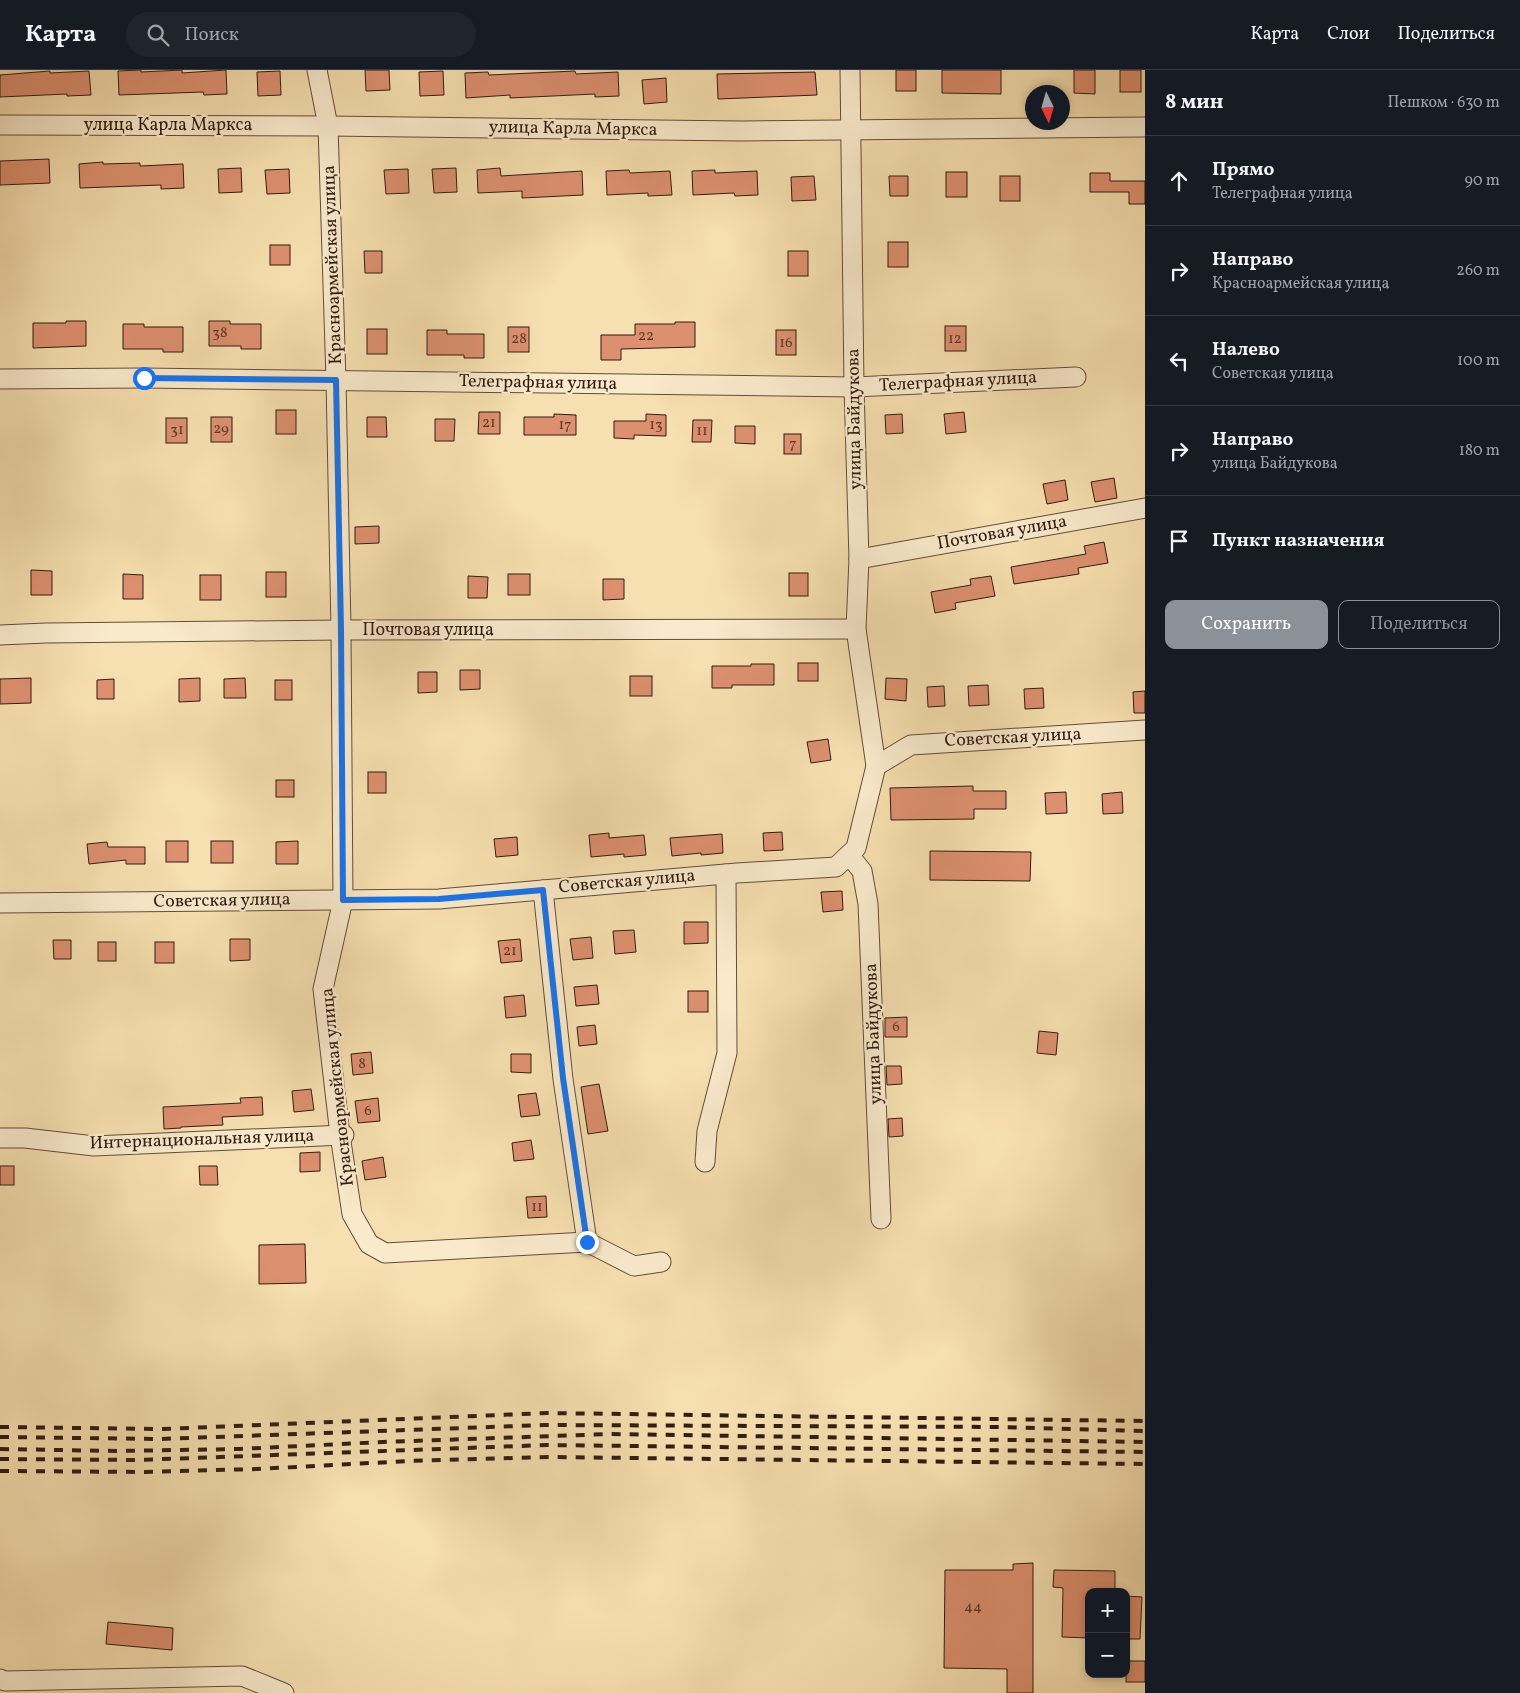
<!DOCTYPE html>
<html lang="ru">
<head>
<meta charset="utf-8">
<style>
  body { margin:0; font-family:Vollkorn,serif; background:#20242c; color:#f1f3f6 }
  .controls { position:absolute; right:15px; bottom:15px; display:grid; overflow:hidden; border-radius:10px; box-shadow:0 2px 8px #0003 }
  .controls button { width:45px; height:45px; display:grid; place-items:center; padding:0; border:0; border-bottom:1px solid #363941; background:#171b24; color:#f1f3f6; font:25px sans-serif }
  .compass { position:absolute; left:1025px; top:15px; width:45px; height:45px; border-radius:50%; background:#171b24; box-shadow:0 2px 8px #0003; rotate:175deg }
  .stop { position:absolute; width:15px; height:15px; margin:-11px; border:4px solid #1a73e8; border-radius:50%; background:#fff }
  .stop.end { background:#1a73e8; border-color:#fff; box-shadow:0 1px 5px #0008 }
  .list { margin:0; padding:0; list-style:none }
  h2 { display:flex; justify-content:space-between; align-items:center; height:65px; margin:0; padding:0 20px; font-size:21px }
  h2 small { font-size:16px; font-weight:400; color:#9ea1a6 }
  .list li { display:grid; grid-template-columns:32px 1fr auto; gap:15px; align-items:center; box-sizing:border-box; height:90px; padding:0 20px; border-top:1px solid #363941 }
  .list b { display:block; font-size:19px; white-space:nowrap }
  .list p { margin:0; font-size:16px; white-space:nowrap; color:#9ea1a6 }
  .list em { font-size:16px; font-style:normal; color:#9ea1a6 }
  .actions { display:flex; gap:10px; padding:15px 20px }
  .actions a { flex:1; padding:11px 0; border:1px solid #8c9099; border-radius:10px; text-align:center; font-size:18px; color:#8c9099 }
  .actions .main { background:#8c9099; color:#fff }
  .icon { flex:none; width:28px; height:28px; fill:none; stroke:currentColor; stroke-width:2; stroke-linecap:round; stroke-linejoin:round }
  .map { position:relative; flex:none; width:1145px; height:1623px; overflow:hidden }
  header { display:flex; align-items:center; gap:30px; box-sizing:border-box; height:70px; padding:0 25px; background:#171b24; border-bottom:1px solid #363941 }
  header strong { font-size:24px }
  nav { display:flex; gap:28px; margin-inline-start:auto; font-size:18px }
  .search { width:350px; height:45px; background:#20242c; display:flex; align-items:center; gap:12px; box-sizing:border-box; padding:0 18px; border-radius:28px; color:#9ea1a6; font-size:19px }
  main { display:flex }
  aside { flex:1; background:#171b24 }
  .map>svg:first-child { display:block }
  .building { fill:#dd9070; stroke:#311b13 }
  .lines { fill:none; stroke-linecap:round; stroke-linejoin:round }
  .minor-casing { stroke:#624c3a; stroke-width:21 }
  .minor { stroke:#f9eacc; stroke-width:19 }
  .rail { stroke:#311b13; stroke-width:4; stroke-dasharray:9 9; stroke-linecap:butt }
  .route { stroke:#1a73e8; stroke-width:6 }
  .labels { text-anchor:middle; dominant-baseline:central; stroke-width:4.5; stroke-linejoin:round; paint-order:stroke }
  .number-label { font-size:15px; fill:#5c382a }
  .street-label { font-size:18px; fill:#311b13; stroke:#f9eacc }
</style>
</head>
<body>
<header>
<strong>Карта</strong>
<div class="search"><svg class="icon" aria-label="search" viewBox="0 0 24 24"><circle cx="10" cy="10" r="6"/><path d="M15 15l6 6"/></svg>Поиск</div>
<nav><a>Карта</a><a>Слои</a><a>Поделиться</a></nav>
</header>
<main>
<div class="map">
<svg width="1145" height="1623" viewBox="0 0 1145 1623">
  <rect width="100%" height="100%" fill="#f6dfb0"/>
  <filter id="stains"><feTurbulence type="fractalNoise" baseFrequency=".004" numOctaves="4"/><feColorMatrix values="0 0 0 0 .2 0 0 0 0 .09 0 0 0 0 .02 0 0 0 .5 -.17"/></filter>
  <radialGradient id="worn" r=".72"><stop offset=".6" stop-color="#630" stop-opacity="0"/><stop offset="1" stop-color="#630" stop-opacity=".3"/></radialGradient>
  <g class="building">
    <path d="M141 0V2L182 0V3L226 0 227 24 204 25 203 22 119 25 118 1Z"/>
    <path d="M365 0H389L390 20 366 21Z"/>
    <rect x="896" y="0" width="20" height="21"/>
    <path d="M942 0H1001V24L942 23Z"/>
    <path d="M1074 0H1095V24L1074 23Z"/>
    <rect x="1120" y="0" width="21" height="22"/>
    <path d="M50 1V3L89 1 91 25 67 26V24L0 27V5Z"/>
    <path d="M280 1 281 25 258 26 257 2Z"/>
    <path d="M443 1 444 25 420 26 419 2Z"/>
    <path d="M575 1 576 4 618 2 619 26 595 27V24L510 28V25L466 28 465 3 488 2 489 5Z"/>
    <path d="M815 2 817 25 718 29 717 4Z"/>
    <path d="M666 8 667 32 644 34 642 10Z"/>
    <path d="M49 89 50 113 0 115V91Z"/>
    <path d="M103 92V94L140 93V96L183 94 184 118 161 119V115L80 118 79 94Z"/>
    <path d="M241 98 242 122 219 123 218 99Z"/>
    <path d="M456 98 457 122 434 123 432 99Z"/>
    <path d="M500 98 501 106 582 101 583 125 522 128V121L478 123 477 100Z"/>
    <path d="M289 99 290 123 267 124 265 100Z"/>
    <path d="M408 99 409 123 386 124 384 100Z"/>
    <path d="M629 100 630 103 670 101 672 125 648 126V123L607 125 606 101Z"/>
    <path d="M715 100V103L757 101 758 125 735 126 734 123 693 125 692 101Z"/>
    <rect x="946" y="102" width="21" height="25"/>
    <path d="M1090 103H1110V111H1145V134H1129V122H1090Z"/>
    <path d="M814 106 816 130 792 131 791 107Z"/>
    <path d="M889 106H908V126H890Z"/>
    <rect x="1000" y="106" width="20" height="25"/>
    <rect x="888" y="172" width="20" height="25"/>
    <rect x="270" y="175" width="20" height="20"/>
    <path d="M364 181H382V203H365Z"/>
    <rect x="788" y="181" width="20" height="25"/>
    <path d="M66 251H86V276L33 278V253H66Z"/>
    <path d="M209 251H230V254H261V279H241V276H209Z"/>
    <path d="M675 252H695V277L621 279V290H601V265H635V254H675Z"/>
    <path d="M123 254H144V257H183V282H163V279H123Z"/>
    <rect x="945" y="256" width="21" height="25"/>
    <rect x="508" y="257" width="21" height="25"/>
    <rect x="367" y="259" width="20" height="25"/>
    <path d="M427 260H447V264H484V288H464V285H427Z"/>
    <rect x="776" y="260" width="20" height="25"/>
    <rect x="276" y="340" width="20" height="24"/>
    <path d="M479 342H500V364H478Z"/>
    <path d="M964 342 966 362 946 364 944 344Z"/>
    <path d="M554 344 576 345V365H524V347H554Z"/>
    <path d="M646 344 666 345V366L634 365V369L614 368V351H646Z"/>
    <path d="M902 344 903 363 886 364 885 345Z"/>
    <rect x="211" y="347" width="21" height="25"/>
    <path d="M367 347H386L387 367H367Z"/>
    <rect x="166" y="348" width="21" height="25"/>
    <path d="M435 349H455L454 371H435Z"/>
    <path d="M693 350H712L711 372H692Z"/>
    <path d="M735 356H755V374L735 373Z"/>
    <rect x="784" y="364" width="17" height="20"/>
    <path d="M1114 408 1117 428 1095 432 1091 412Z"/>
    <path d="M1065 410 1068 430 1047 434 1043 414Z"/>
    <path d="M379 456V473L355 474V457Z"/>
    <path d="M1104 472 1108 493 1078 498 1079 504 1014 514 1011 497 1086 484 1084 476Z"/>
    <path d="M31 500 52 501V525H31Z"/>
    <rect x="266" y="502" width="20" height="25"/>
    <rect x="789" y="503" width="19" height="23"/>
    <path d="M123 504 143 505V529H123Z"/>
    <rect x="508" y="504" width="22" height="21"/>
    <rect x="200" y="505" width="21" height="25"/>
    <path d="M468 506 488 507 487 528H468Z"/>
    <path d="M991 506 995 526 955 533 956 539 935 543 931 522 971 515 970 509Z"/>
    <path d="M603 509H624V529L603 530Z"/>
    <rect x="798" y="593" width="20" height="18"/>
    <path d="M751 594H774V615H732V618H712V596H751Z"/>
    <path d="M460 600H480V619L460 620Z"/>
    <path d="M418 602H437V622L418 623Z"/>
    <rect x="630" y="606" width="22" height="20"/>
    <path d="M31 608V633L0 634V609Z"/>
    <path d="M200 608V631L179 632V609Z"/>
    <path d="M245 608 246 628H224V609Z"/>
    <path d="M886 608 907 609 906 631 885 629Z"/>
    <path d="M114 609V629H97V610Z"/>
    <rect x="275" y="610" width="17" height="20"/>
    <path d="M988 615 989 635 969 636 968 616Z"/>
    <path d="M944 616 945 636 928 637 927 617Z"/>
    <path d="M1043 618 1044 638 1025 639 1024 619Z"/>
    <path d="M1145 621V643H1134L1133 622Z"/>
    <path d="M828 669 831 690 811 693 807 672Z"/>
    <rect x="368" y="702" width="18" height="21"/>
    <rect x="276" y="710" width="18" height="17"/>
    <path d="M973 716V721H1006V739H974V749L891 750 890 718Z"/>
    <path d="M1066 722 1067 743 1046 744 1045 723Z"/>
    <path d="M1122 722 1123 743 1103 744 1102 724Z"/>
    <path d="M782 762 783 780 764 781 763 763Z"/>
    <path d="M609 763V768L644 765 646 785 624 787V784L591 787 589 765Z"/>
    <path d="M722 764 723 783 701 785V783L672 786 670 768Z"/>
    <path d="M517 767 518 785 496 787 494 769Z"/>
    <rect x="166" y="771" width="22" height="21"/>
    <rect x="211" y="771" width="22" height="22"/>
    <path d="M298 771V794H276V772Z"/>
    <path d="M107 772 108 777H145V794H126V790L89 794 87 774Z"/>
    <path d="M930 781 1031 782 1030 811 930 810Z"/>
    <path d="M842 821 843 840 823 842 821 822Z"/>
    <path d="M684 852H708V873L684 874Z"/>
    <path d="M634 860 636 882 615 884 613 861Z"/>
    <path d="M591 867 593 888 573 890 570 869Z"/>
    <path d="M230 869H250V890L230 891Z"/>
    <path d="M520 869 522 891 501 893 498 871Z"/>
    <path d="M53 870H71V889H54Z"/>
    <rect x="98" y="872" width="18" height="19"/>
    <rect x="155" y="872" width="19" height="21"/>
    <path d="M597 915 599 934 576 936 574 917Z"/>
    <rect x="688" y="921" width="20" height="21"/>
    <path d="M524 925 526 946 506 948 504 927Z"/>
    <path d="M907 947V967H885V948Z"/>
    <path d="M595 955 597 974 579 976 577 957Z"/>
    <path d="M1039 961 1058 963 1056 985 1037 983Z"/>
    <path d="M371 982 373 1003 353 1005 351 984Z"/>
    <path d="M511 984H531V1003L511 1002Z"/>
    <path d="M886 996H901L902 1014 887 1015Z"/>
    <path d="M599 1014 608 1061 588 1064 581 1017Z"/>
    <path d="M311 1019 314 1040 294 1042 292 1021Z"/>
    <path d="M536 1023 540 1045 521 1047 518 1025Z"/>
    <path d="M262 1027 263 1045 222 1047 223 1055 181 1057V1058L164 1059 163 1037 241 1033 240 1028Z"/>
    <path d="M378 1028 380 1051 358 1053 355 1031Z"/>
    <path d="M902 1048 903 1066 889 1067 888 1049Z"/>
    <path d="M531 1070 534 1089 514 1091 512 1073Z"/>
    <path d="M320 1082V1101L300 1102V1083Z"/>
    <path d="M383 1087 386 1107 365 1110 362 1091Z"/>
    <rect x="0" y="1096" width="14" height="19"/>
    <path d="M199 1096H217L218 1115H200Z"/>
    <path d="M546 1126 547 1147 528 1148 526 1127Z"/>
    <path d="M305 1174 306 1213 259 1214V1175Z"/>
    <path d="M1033 1493V1623H1007V1599L944 1598 945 1500H1013V1494Z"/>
    <path d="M1054 1500 1115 1501V1522H1089V1568L1062 1567 1063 1518 1053 1517Z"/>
    <path d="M1126 1526 1142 1527 1140 1569H1126Z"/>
    <path d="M108 1552 173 1558 172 1580 106 1574Z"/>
    <rect x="1126" y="1591" width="19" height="21"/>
  </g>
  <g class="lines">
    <g class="minor-casing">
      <g id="minor">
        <path d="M317 0 328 56 336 310 341 560 343 830 323 919 340 1065 352 1144 369 1174 385 1183 587 1172 634 1196 661 1192"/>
        <path d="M850 0 854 317 859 489 856 559 876 696"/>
        <path d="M0 55 328 56 742 61 1145 57"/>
        <path d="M0 309 144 308 854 317 1076 307"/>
        <path d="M859 489 1145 438"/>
        <path d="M0 565 46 563 341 560 856 559"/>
        <path d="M849 785 862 801 868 834 881 1149"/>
        <path d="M543 820 563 1009 587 1172"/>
        <path d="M0 833 439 829 737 803 836 797 856 778 876 696 911 675 1145 660"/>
        <path d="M0 1068H25L94 1076 344 1065"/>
        <path d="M705 1092 707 1061 727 983 726 804"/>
        <path d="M0 1609 5 1611 242 1606 284 1623"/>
      </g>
    </g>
    <use href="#minor" class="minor"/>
    <g class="rail">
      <path d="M0 1357 163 1359 547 1343 1145 1351"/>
      <path d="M0 1367 160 1369 545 1355 1002 1357 1145 1361"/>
      <path d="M0 1379 117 1381 239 1379 383 1372 611 1364 1145 1372"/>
      <path d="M0 1389 138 1390 547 1375 1145 1382"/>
      <path d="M0 1401 146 1402 257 1399 409 1391 548 1387 1145 1394"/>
    </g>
  </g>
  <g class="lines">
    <path class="route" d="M144 308 336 310 341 560 343 830 439 829 543 820 563 1008 587 1172"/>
  </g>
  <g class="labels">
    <g class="number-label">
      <text x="220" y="263">38</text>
      <text x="646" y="266">22</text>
      <text x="519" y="269">28</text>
      <text x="955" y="269">12</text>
      <text x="786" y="273">16</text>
      <text x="489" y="353">21</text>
      <text x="565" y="355">17</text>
      <text x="656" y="355">13</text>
      <text x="221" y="359">29</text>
      <text x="177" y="360">31</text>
      <text x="702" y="361">11</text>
      <text x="793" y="374">7</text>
      <text x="510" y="881">21</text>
      <text x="896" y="957">6</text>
      <text x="362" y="994">8</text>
      <text x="368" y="1041">6</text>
      <text x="537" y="1137">11</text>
      <text x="973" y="1537">44</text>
    </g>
    <g class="street-label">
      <text x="168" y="55">улица Карла Маркса</text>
      <text transform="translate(573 59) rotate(1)">улица Карла Маркса</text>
      <text transform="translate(333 195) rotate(-92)">Красноармейская улица</text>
      <text transform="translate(958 312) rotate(-3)">Телеграфная улица</text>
      <text transform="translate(538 313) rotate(1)">Телеграфная улица</text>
      <text transform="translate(855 349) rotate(-91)">улица Байдукова</text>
      <text transform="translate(1002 463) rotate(-10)">Почтовая улица</text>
      <text x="428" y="560">Почтовая улица</text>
      <text transform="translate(1013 668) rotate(-3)">Советская улица</text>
      <text transform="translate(627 812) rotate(-5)">Советская улица</text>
      <text transform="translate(222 831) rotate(-1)">Советская улица</text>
      <text transform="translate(874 964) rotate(-92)">улица Байдукова</text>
      <text transform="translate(338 1017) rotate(-96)">Красноармейская улица</text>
      <text transform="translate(202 1070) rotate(-2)">Интернациональная улица</text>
    </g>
  </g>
  <rect width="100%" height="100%" filter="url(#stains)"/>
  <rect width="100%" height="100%" fill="url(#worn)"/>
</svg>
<div class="controls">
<button>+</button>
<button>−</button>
</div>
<svg class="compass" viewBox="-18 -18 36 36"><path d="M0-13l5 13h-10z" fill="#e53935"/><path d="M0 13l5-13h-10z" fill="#9ea1a6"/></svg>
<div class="stop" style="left:144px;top:308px"></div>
<div class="stop end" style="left:587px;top:1172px"></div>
</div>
<aside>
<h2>8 мин<small>Пешком · 630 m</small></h2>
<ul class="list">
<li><svg class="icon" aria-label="ahead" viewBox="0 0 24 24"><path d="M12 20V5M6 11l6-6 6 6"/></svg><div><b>Прямо</b><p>Телеграфная улица</p></div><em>90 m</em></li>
<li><svg class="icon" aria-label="right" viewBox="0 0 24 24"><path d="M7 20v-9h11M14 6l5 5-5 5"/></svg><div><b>Направо</b><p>Красноармейская улица</p></div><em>260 m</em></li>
<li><svg class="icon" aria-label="left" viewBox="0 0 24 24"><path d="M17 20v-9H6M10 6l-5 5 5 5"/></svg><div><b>Налево</b><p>Советская улица</p></div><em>100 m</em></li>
<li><svg class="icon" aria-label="right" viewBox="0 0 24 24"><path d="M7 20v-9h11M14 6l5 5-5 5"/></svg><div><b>Направо</b><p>улица Байдукова</p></div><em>180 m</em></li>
<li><svg class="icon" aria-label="arrive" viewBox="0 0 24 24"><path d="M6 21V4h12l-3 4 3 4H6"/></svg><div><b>Пункт назначения</b></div></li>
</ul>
<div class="actions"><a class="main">Сохранить</a><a>Поделиться</a></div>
</aside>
</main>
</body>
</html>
